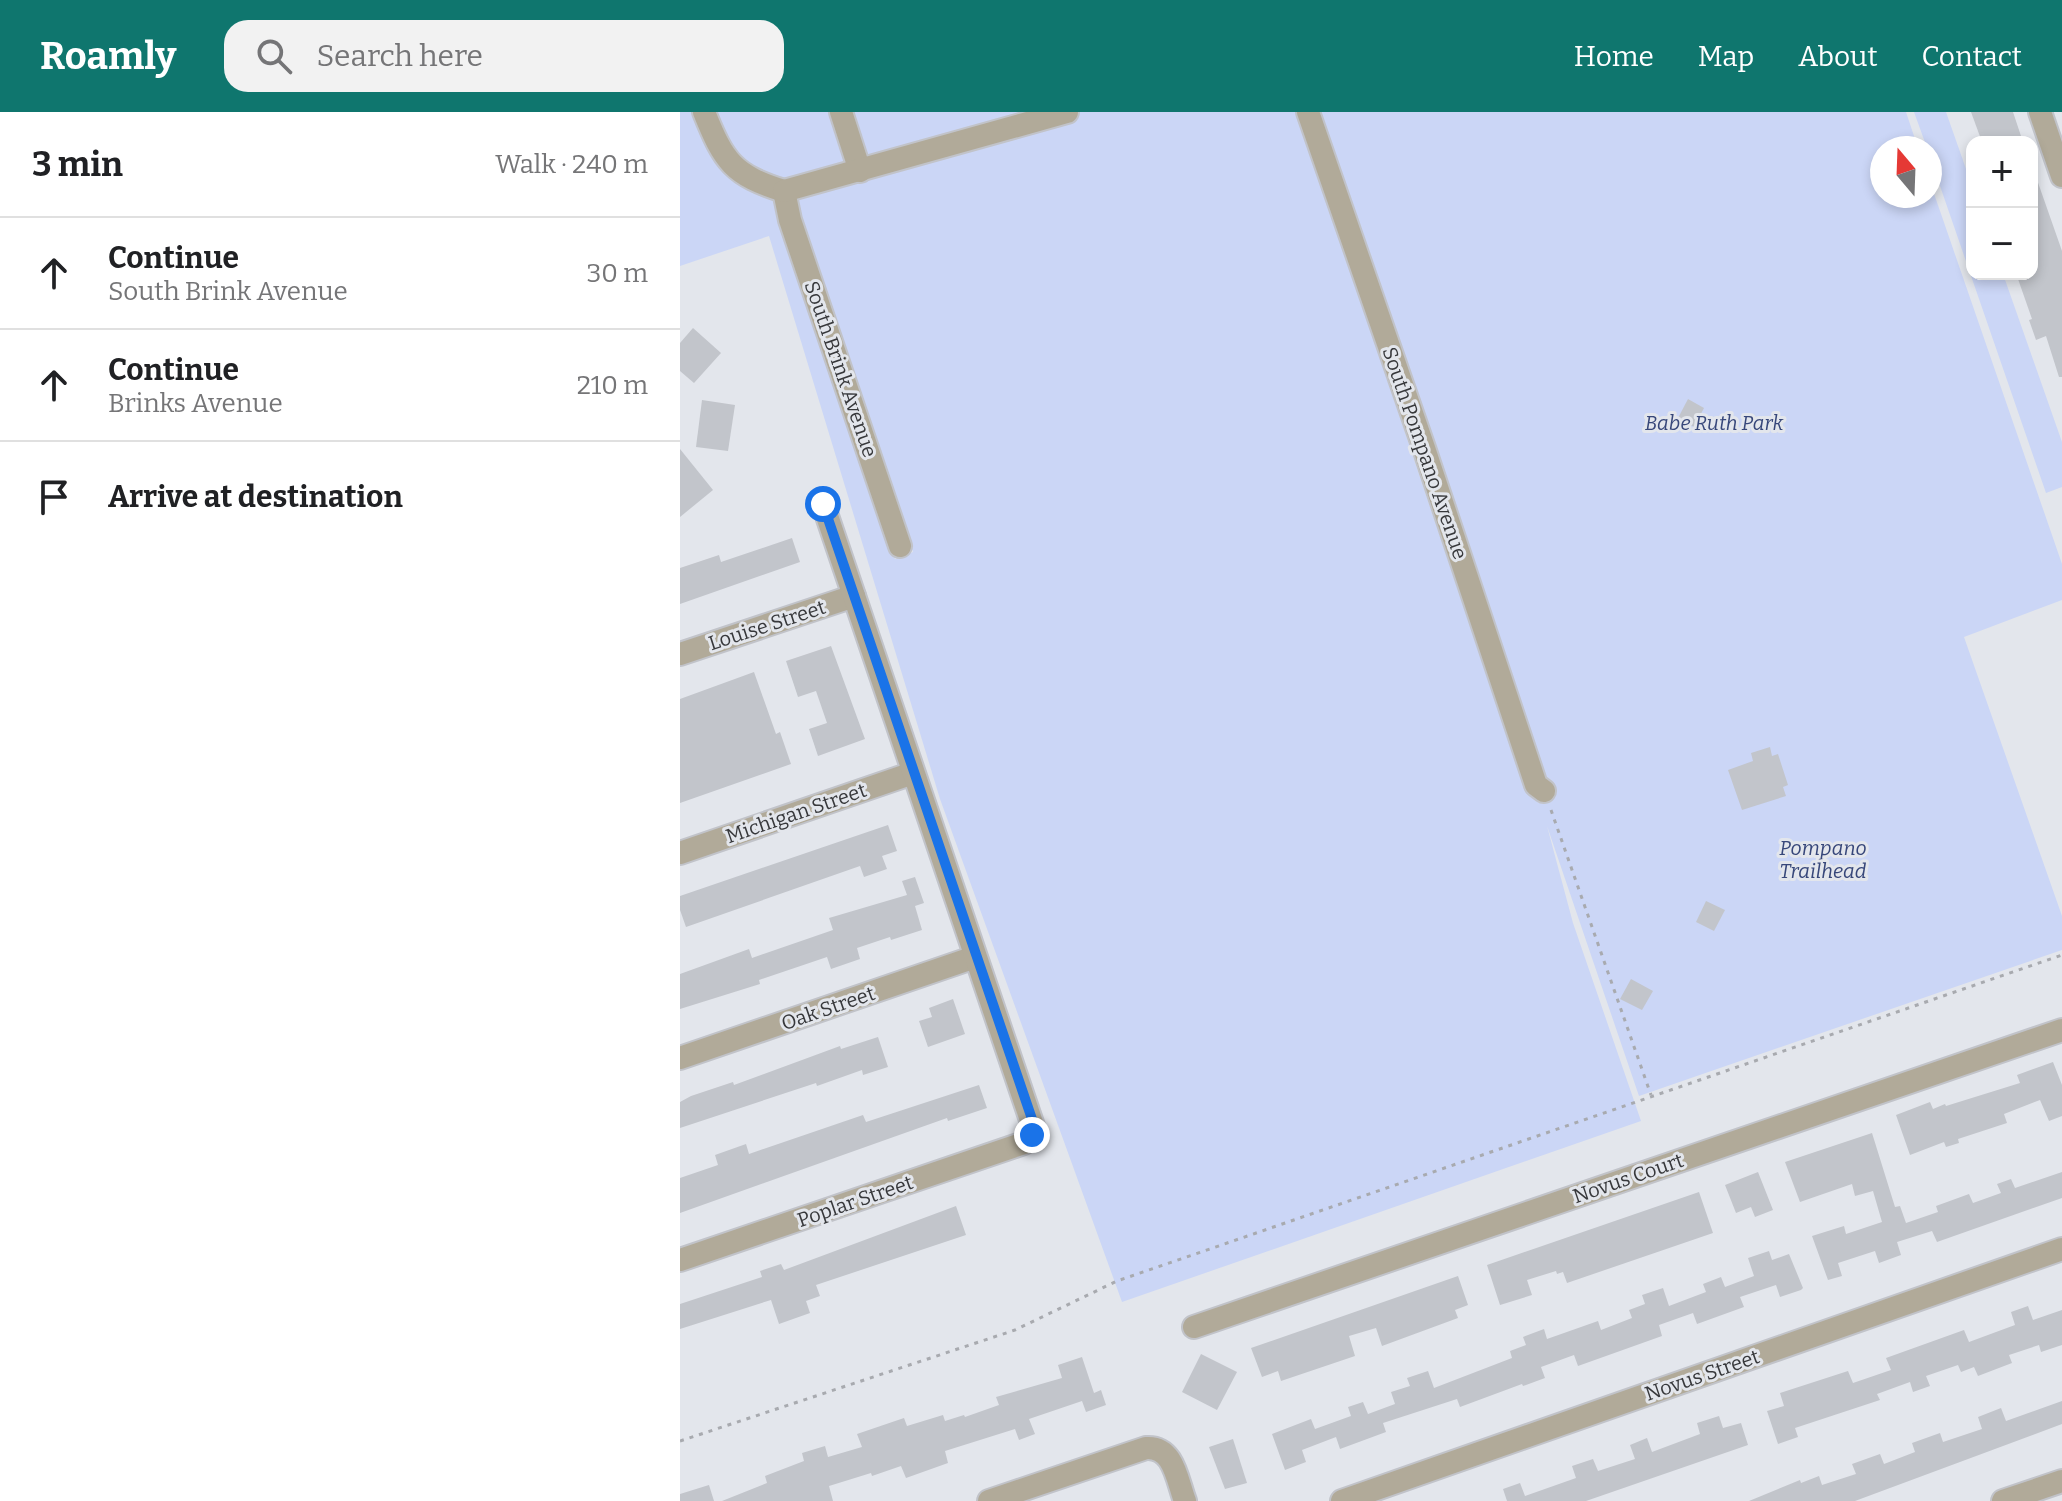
<!DOCTYPE html>
<html lang="en">
<head>
<meta charset="utf-8">
<style>
  body { margin:0; font-family:Bitter,serif; background:#f2f2f2; color:#202124 }
  .controls { position:absolute; right:24px; top:24px; display:grid; overflow:hidden; border-radius:16px; box-shadow:0 4px 12px #0003 }
  .controls button { width:72px; height:72px; display:grid; place-items:center; padding:0; border:0; border-bottom:2px solid #e0e0e0; background:#fff; color:#202124; font:40px sans-serif }
  .compass { position:absolute; left:1190px; top:24px; width:72px; height:72px; border-radius:50%; background:#fff; box-shadow:0 4px 12px #0003; rotate:341deg }
  .stop { position:absolute; width:24px; height:24px; margin:-18px; border:6px solid #1a73e8; border-radius:50%; background:#fff }
  .stop.end { background:#1a73e8; border-color:#fff; box-shadow:0 2px 8px #0008 }
  .list { margin:0; padding:0; list-style:none }
  h2 { display:flex; justify-content:space-between; align-items:center; height:104px; margin:0; padding:0 32px; font-size:34px }
  h2 small { font-size:26px; font-weight:400; color:#757577 }
  .list li { display:grid; grid-template-columns:52px 1fr auto; gap:24px; align-items:center; box-sizing:border-box; height:112px; padding:0 32px; border-top:2px solid #e0e0e0 }
  .list b { display:block; font-size:30px; white-space:nowrap }
  .list p { margin:0; font-size:26px; white-space:nowrap; color:#757577 }
  .list em { font-size:26px; font-style:normal; color:#757577 }
  .icon { flex:none; width:44px; height:44px; fill:none; stroke:currentColor; stroke-width:2; stroke-linecap:round; stroke-linejoin:round }
  .map { position:relative; flex:none; width:1382px; height:1389px; overflow:hidden }
  header { display:flex; align-items:center; gap:48px; box-sizing:border-box; height:112px; padding:0 40px; background:#0f766e; color:#fff }
  header strong { font-size:38px }
  nav { display:flex; gap:44px; margin-inline-start:auto; font-size:28px }
  .search { width:560px; height:72px; background:#f2f2f2; display:flex; align-items:center; gap:20px; box-sizing:border-box; padding:0 28px; border-radius:24px; color:#757577; font-size:30px }
  main { display:flex }
  aside { flex:1; background:#fff }
  .map>svg:first-child { display:block }
  .green { fill:#cbd6f6 }
  .building { fill:#c2c5cb }
  .lines { fill:none; stroke-linecap:round; stroke-linejoin:round }
  .minor-casing { stroke:#c1c3c9; stroke-width:26 }
  .path { stroke:#a8aaaf; stroke-width:3; stroke-dasharray:4 6; stroke-linecap:butt }
  .minor { stroke:#b1aa99; stroke-width:22 }
  .route { stroke:#1a73e8; stroke-width:10 }
  .labels { text-anchor:middle; dominant-baseline:central; stroke-width:6; stroke-linejoin:round; paint-order:stroke }
  .street-label { font-size:20px; fill:#37383b; stroke:#e3e6ec }
  .park-label { font-size:20px; font-style:italic; fill:#37477a; stroke:#e3e6ec }
</style>
</head>
<body>
<header>
<strong>Roamly</strong>
<div class="search"><svg class="icon" aria-label="search" viewBox="0 0 24 24"><circle cx="10" cy="10" r="6"/><path d="M15 15l6 6"/></svg>Search here</div>
<nav><a>Home</a><a>Map</a><a>About</a><a>Contact</a></nav>
</header>
<main>
<aside>
<h2>3 min<small>Walk · 240 m</small></h2>
<ul class="list">
<li><svg class="icon" aria-label="ahead" viewBox="0 0 24 24"><path d="M12 20V5M6 11l6-6 6 6"/></svg><div><b>Continue</b><p>South Brink Avenue</p></div><em>30 m</em></li>
<li><svg class="icon" aria-label="ahead" viewBox="0 0 24 24"><path d="M12 20V5M6 11l6-6 6 6"/></svg><div><b>Continue</b><p>Brinks Avenue</p></div><em>210 m</em></li>
<li><svg class="icon" aria-label="arrive" viewBox="0 0 24 24"><path d="M6 21V4h12l-3 4 3 4H6"/></svg><div><b>Arrive at destination</b></div></li>
</ul>
</aside>
<div class="map">
<svg width="1382" height="1389" viewBox="0 0 1382 1389">
  <rect width="100%" height="100%" fill="#e3e6ec"/>
  <g class="green">
    <path d="M0 0H14L49 64 72 79 96 87 101 111 215 447 233 440 120 106 104 68C62 54 52 40 35 0H617L839 659 850 682 859 691 856 673 628 0H1226L1238 36H1202V84H1250V70L1382 452V488L1284 525 1382 804V838L959 984 867 714 893 811 961 1009 442 1190 260 687 89 124 0 154Z"/>
    <path d="M1234 0H1266L1292 74V162H1323L1382 330V375L1366 381 1250 45V36H1247Z"/>
  </g>
  <g class="building">
    <path d="M1291 0H1333L1343 30H1302Z"/>
    <path d="M1355 62 1382 139V265H1379L1366 224 1356 228 1349 208 1352 207 1338 167 1352 162V63Z"/>
    <path d="M13 216 41 241 14 271 0 259V231Z"/>
    <path d="M1008 287 1024 296 1014 315 998 306Z"/>
    <path d="M22 288 55 293 48 339 16 335Z"/>
    <path d="M0 337 33 378 0 405Z"/>
    <path d="M112 426 120 450 0 492V456L39 443 41 450Z"/>
    <path d="M151 534 185 627 138 644 129 617 147 611 136 579 118 585 106 549Z"/>
    <path d="M74 560 96 622 100 620 111 652 0 691V587Z"/>
    <path d="M1090 635 1092 644 1098 642 1108 673 1103 675 1106 684 1062 698 1048 658 1073 649 1071 641Z"/>
    <path d="M208 713 217 739 202 744 207 757 184 765 180 754 6 815 0 798V784Z"/>
    <path d="M235 765 244 791 235 794 242 818 211 828 210 825 177 836 180 847 151 857 147 845 79 868 80 872 0 897V862L69 837 72 846 153 818 149 806 227 783 222 769Z"/>
    <path d="M1026 789 1045 798 1034 819 1016 810Z"/>
    <path d="M951 867 973 879 962 898 940 887Z"/>
    <path d="M273 887 285 922 248 935 239 909 252 905 249 896Z"/>
    <path d="M198 925 208 955 183 963 182 958 137 974 136 971 0 1016V990L11 984 53 970 54 973 160 934 161 937Z"/>
    <path d="M1373 950 1382 973V1004L1369 1009 1360 988 1324 1002 1327 1011 1278 1027 1279 1031 1266 1035 1264 1030 1230 1043 1216 1003 1250 990 1253 997 1265 992 1266 994 1340 971 1337 963Z"/>
    <path d="M299 973 307 996 268 1009 267 1006 0 1101V1066L38 1053 35 1043 66 1032 69 1042 183 1003 186 1010Z"/>
    <path d="M1192 1021 1215 1095 1220 1094 1226 1111 1258 1100 1256 1094 1289 1082 1293 1091 1321 1081 1317 1072 1331 1067 1335 1076 1382 1060V1086L1257 1130 1252 1119 1217 1130 1221 1143 1199 1151 1195 1139 1158 1151 1162 1164 1148 1168 1132 1124 1164 1114 1166 1122 1202 1110 1193 1079 1175 1084 1172 1072 1120 1090 1105 1050Z"/>
    <path d="M1078 1060 1093 1098 1075 1105 1071 1095 1056 1101 1045 1073Z"/>
    <path d="M1019 1080 1033 1121 887 1171 883 1160 877 1162 876 1159 847 1168 852 1183 820 1193 807 1153Z"/>
    <path d="M276 1094 286 1123 136 1173 140 1184 126 1189 130 1201 99 1212 91 1188 0 1217V1192L82 1165 80 1159 101 1152 104 1158Z"/>
    <path d="M1089 1139 1092 1148 1109 1142 1123 1176 1121 1178 1100 1185 1096 1173 1060 1185 1064 1195 1017 1212 1013 1201 979 1213 982 1224 898 1254 894 1243 861 1255 865 1266 843 1274 842 1272 780 1295 777 1287 703 1311 706 1320 660 1337 656 1325 622 1338 626 1350 605 1358 592 1322 631 1307 635 1317 671 1304 668 1295 683 1290 688 1302 715 1292 711 1280 730 1274 727 1266 748 1259 754 1276 832 1246 830 1239 846 1233 843 1225 864 1217 867 1227 918 1209 921 1218 952 1206 949 1198 965 1192 962 1183 983 1176 989 1194 1026 1180 1023 1172 1041 1165 1045 1175 1074 1164 1068 1146Z"/>
    <path d="M778 1164 788 1193 775 1198 778 1206 702 1234 696 1216 669 1224 675 1244 601 1269 598 1259 582 1265 571 1236Z"/>
    <path d="M1348 1194 1353 1208 1382 1198V1233L1361 1240 1359 1233 1329 1243 1332 1251 1298 1264 1294 1255 1281 1260 1278 1253 1246 1264 1250 1274 1233 1280 1230 1270 1197 1282 1200 1288 1115 1316 1118 1325 1098 1332 1087 1299 1104 1294 1100 1281 1168 1259 1173 1271 1211 1258 1206 1246 1284 1218 1289 1230 1335 1213 1331 1200Z"/>
    <path d="M521 1242 557 1260 537 1298 502 1280Z"/>
    <path d="M402 1245 414 1281 421 1278 426 1293 406 1300 402 1289 349 1307 355 1322 339 1328 335 1317 265 1339 268 1351 226 1366 221 1354 192 1364 191 1361 149 1374 153 1389H42L87 1371 85 1364 124 1349 122 1341 145 1334 148 1345 182 1335 177 1322 224 1306 227 1314 263 1303 265 1309 284 1303 285 1305 319 1293 316 1285 382 1266 378 1253Z"/>
    <path d="M1382 1289V1312L1175 1389H1069L1120 1368 1121 1371 1139 1364 1142 1373 1176 1362 1172 1352 1200 1342 1204 1352 1235 1340 1232 1331 1260 1321 1263 1330 1302 1317 1298 1305 1321 1296 1326 1309Z"/>
    <path d="M1039 1304 1043 1316 1061 1311 1068 1333 906 1389H827L823 1377 840 1371 845 1384 896 1366 892 1354 913 1347 918 1359 955 1347 950 1333 967 1326 972 1340 1020 1322 1017 1311Z"/>
    <path d="M553 1327 567 1371 545 1377 529 1335Z"/>
    <path d="M29 1373 34 1389H0V1382Z"/>
  </g>
  <g class="lines">
    <g class="minor-casing">
      <g id="minor">
        <path d="M24 0C44 50 53 63 104 79"/>
        <path d="M161 0 180 59"/>
        <path d="M628 0 744 336 856 673 864 679"/>
        <path d="M1360 0 1382 64"/>
        <path d="M104 79 110 108 220 434"/>
        <path d="M104 79 387 0"/>
        <path d="M0 542 174 484"/>
        <path d="M0 741 233 661"/>
        <path d="M0 946 295 845"/>
        <path d="M0 1148 344 1031 352 1023 354 1017 143 392"/>
        <path d="M514 1215 1382 918"/>
        <path d="M309 1389 466 1336C494 1334 497 1368 505 1389"/>
        <path d="M662 1389 1382 1137"/>
        <path d="M1323 1389 1382 1369"/>
      </g>
    </g>
    <g class="path">
      <path d="M871 698 971 983"/>
      <path d="M0 1329 335 1218 437 1169 1382 843"/>
    </g>
    <use href="#minor" class="minor"/>
  </g>
  <g class="lines">
    <path class="route" d="M143 392 352 1007V1023"/>
  </g>
  <g class="labels">
    <g class="street-label">
      <text transform="translate(161 257) rotate(71)">South Brink Avenue</text>
      <text transform="translate(745 341) rotate(71)">South Pompano Avenue</text>
      <text transform="translate(87 513) rotate(-18)">Louise Street</text>
      <text transform="translate(116 701) rotate(-19)">Michigan Street</text>
      <text transform="translate(148 896) rotate(-19)">Oak Street</text>
      <text transform="translate(948 1066) rotate(-19)">Novus Court</text>
      <text transform="translate(175 1089) rotate(-19)">Poplar Street</text>
      <text transform="translate(1022 1263) rotate(-19)">Novus Street</text>
    </g>
    <g class="park-label">
      <text x="1034" y="311">Babe Ruth Park</text>
      <text x="1143" y="736">Pompano<tspan x="1143" dy="23">Trailhead</tspan></text>
    </g>
  </g>
</svg>
<div class="controls">
<button>+</button>
<button>−</button>
</div>
<svg class="compass" viewBox="-18 -18 36 36"><path d="M0-13l5 13h-10z" fill="#e53935"/><path d="M0 13l5-13h-10z" fill="#757577"/></svg>
<div class="stop" style="left:143px;top:392px"></div>
<div class="stop end" style="left:352px;top:1023px"></div>
</div>
</main>
</body>
</html>
